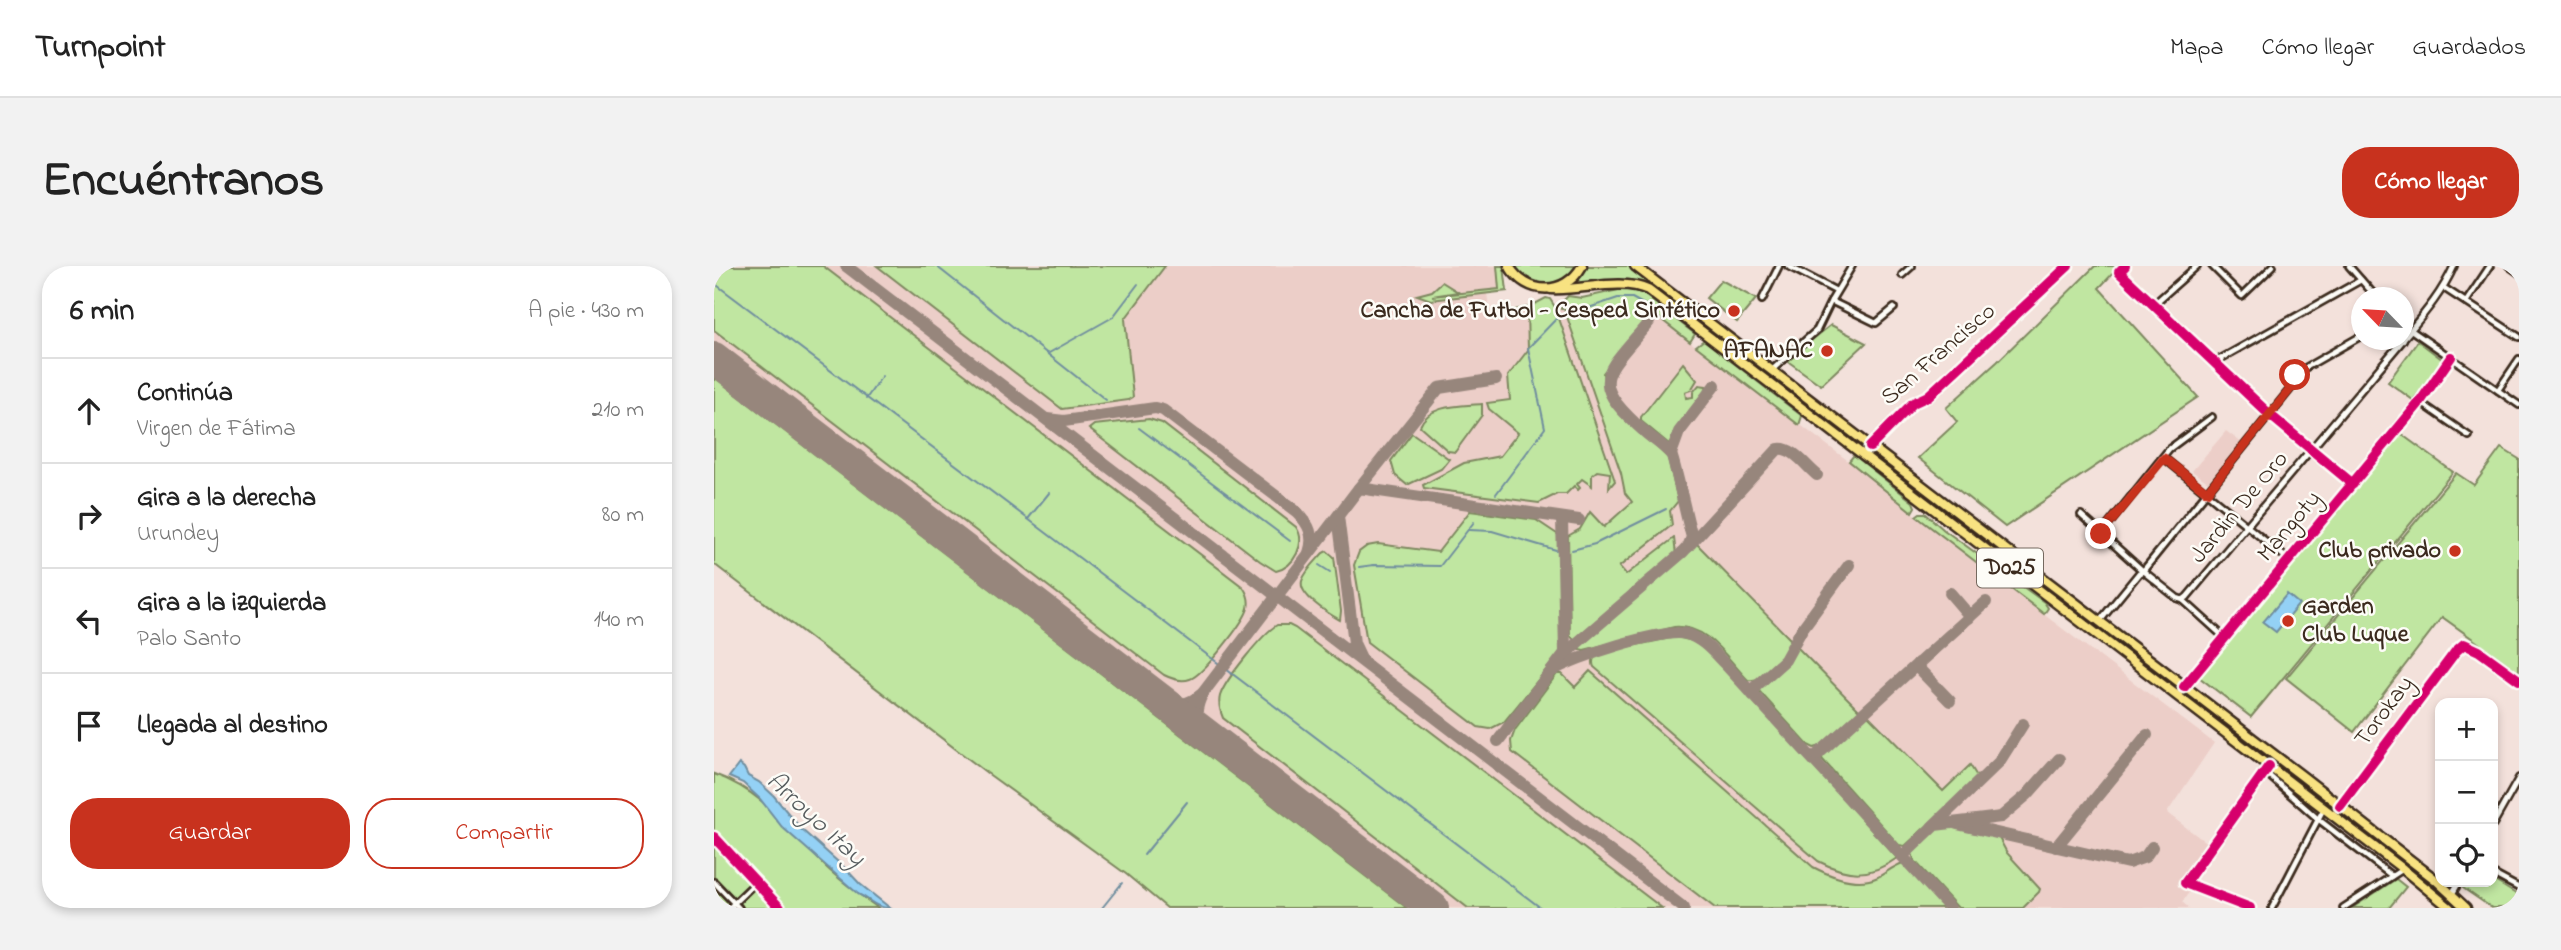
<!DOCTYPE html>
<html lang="es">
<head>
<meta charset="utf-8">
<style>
  body { margin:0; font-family:"Indie Flower",sans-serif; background:#f2f2f2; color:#222 }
  .controls { position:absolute; right:21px; bottom:21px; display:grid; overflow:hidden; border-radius:14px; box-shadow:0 4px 10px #0003 }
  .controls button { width:63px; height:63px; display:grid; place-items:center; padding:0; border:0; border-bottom:2px solid #e0e0e0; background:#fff; color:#222; font:35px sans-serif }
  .compass { position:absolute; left:1637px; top:21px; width:63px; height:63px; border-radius:50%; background:#fff; box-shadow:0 4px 10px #0003; rotate:295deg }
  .stop { position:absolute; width:21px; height:21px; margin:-16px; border:5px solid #c8321e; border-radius:50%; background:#fff }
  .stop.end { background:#c8321e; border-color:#fff; box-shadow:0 2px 7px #0008 }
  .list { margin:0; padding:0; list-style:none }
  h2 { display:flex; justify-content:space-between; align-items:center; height:91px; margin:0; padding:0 28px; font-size:30px }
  h2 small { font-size:23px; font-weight:400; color:#767676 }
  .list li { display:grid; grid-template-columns:46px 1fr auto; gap:21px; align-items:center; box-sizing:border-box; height:105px; padding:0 28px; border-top:2px solid #e0e0e0 }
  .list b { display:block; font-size:26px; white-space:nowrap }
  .list p { margin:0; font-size:23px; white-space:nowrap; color:#767676 }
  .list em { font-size:23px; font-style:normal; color:#767676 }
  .actions { display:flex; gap:14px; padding:21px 28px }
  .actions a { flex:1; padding:16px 0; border:2px solid #c8321e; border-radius:28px; text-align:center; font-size:24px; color:#c8321e }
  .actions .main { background:#c8321e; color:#fff }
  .icon { flex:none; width:38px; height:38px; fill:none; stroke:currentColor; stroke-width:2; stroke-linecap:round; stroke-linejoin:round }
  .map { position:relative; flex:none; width:1805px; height:642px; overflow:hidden; border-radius:28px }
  header { display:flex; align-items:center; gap:42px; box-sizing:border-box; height:98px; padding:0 35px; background:#fff; border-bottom:2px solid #e0e0e0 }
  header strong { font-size:33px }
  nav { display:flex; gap:38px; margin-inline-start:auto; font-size:24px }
  .intro { display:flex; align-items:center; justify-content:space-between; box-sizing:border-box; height:168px; padding:0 42px }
  h1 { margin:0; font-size:49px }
  .button { padding:18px 32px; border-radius:28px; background:#c8321e; color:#fff; font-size:24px; font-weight:700 }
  main { display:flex; gap:42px; padding:0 42px }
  aside { flex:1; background:#fff; border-radius:28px; box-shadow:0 4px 10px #0003 }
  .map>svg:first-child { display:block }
  .built { fill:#eccec8 }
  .green { fill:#c0e6a1; stroke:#7e8860; stroke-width:2 }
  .water { fill:#94d1f5; stroke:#708e9f; stroke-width:2 }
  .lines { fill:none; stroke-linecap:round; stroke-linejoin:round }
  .stream { stroke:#708e9f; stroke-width:2 }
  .taxiway { stroke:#97867c; stroke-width:12 }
  .runway { stroke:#97867c; stroke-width:32 }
  .minor-casing { stroke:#3b2a1e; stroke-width:10 }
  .tertiary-casing { stroke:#3b2a1e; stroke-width:10 }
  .motorway-casing { stroke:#3b2a1e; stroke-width:13 }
  .minor { stroke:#fdfcf7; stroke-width:4.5 }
  .tertiary { stroke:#fdfcf7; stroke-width:5 }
  .motorway { stroke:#f8e281; stroke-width:8 }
  .cycleway-casing { stroke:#fdfcf7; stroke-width:15 }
  .cycleway { stroke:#d6006c; stroke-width:10 }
  .route { stroke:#c8321e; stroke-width:9 }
  .poi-dot { fill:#c8321e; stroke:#fdfcf7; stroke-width:2.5 }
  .labels { text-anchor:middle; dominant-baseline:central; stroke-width:5; stroke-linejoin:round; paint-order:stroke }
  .shield { fill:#fdfcf7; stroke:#75695f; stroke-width:2 }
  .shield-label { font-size:23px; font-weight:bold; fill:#3b2a1e }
  .poi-label { font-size:24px; font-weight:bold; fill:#3b2a1e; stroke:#fdfcf7; text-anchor:end }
  .street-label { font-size:24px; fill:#3b2a1e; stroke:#fdfcf7 }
  .water-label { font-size:26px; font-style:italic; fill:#565c5e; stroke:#fdfcf7 }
</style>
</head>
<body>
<header>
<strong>Turnpoint</strong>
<nav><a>Mapa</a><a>Cómo llegar</a><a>Guardados</a></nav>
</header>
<div class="intro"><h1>Encuéntranos</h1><a class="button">Cómo llegar</a></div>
<main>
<aside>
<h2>6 min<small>A pie · 430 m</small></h2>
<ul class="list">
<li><svg class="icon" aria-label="ahead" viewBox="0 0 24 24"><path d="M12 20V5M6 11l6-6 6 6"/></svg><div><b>Continúa</b><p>Virgen de Fátima</p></div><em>210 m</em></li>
<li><svg class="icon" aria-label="right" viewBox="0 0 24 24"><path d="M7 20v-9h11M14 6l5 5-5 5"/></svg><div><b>Gira a la derecha</b><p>Urundey</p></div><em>80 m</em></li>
<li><svg class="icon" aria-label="left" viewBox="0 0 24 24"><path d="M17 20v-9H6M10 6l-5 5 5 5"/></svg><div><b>Gira a la izquierda</b><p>Palo Santo</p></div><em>140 m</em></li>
<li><svg class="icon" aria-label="arrive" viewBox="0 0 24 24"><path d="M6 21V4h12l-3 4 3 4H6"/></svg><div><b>Llegada al destino</b></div></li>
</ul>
<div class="actions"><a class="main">Guardar</a><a>Compartir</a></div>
</aside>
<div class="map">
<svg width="1805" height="642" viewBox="0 0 1805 642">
  <rect width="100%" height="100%" fill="#f3e1db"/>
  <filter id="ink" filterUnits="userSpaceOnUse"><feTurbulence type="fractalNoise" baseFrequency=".0143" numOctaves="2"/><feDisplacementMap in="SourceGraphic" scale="14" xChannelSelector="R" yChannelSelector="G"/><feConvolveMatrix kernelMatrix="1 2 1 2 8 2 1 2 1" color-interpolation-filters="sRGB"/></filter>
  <g filter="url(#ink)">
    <g class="built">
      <path d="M0 0H783L786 26 773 28 776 47 840 39 842 43 865 39 935 45 1133 194 1246 285 1500 477 1453 547 1494 578 1466 618 1476 625 1468 636 1475 642H453L412 608 273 507 0 298Z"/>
      <path d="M1512 165 1528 177 1494 216 1478 205Z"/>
    </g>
    <g class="green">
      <path d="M0 0H109L529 321C534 328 536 334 534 342 531 355 489 409 476 413 468 416 458 413 450 409L0 64Z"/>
      <path d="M163 0H451L411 53 419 131 414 134 348 143Z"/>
      <path d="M783 0H790L793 25 717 34 703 29 718 25 728 16 744 26 718 30 785 23Z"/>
      <path d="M798 0H864C854 15 833 28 815 17 809 13 803 5 798 0Z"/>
      <path d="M872 0H917L1325 314 1331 322 934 20 916 14 854 21 866 10Z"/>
      <path d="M1381 0H1406L1385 22 1484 131 1291 261 1204 192 1243 156 1232 142 1283 96Z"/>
      <path d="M1007 14 1042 33 1023 56 992 32Z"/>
      <path d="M909 23 927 26 981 68 976 76 939 47 889 107 891 125 901 141 954 192 964 235 956 245 958 259 905 301 912 309 960 272 962 289 860 374 856 369 854 270 866 263 876 246 890 261 918 236 911 227 907 207 850 42H847L848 36 854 30 868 32Z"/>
      <path d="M832 32 836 33 841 41 901 215 895 222 896 207 883 205 878 209V220L868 213 863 218 866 222 864 224 860 220 852 228H843L825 237 710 222 709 219 750 197 786 190 804 167 775 143 773 137 796 134 794 110 814 84 813 44 792 46 815 41Z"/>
      <path d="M1117 59 1152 77 1107 119 1072 94Z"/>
      <path d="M990 74 1088 150 1085 159 982 80Z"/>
      <path d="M1704 75 1729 94 1699 134 1674 116Z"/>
      <path d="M969 97 983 114 977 124 971 126 972 132 979 131V126L985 119 992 120 993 124 964 163 955 178 927 155V151Z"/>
      <path d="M0 111 693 642H453L412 608 273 507 0 298Z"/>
      <path d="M768 138V149L741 186 734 185 706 160C715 138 747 140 768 138Z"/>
      <path d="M435 153 448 157 582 261C593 277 580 301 562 305L546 295 375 163 380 159Z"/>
      <path d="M698 167 735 193 727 203 693 219 681 209 677 195Z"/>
      <path d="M1687 168 1739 206 1537 451 1485 411Z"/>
      <path d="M1787 182 1805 193V406L1728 351 1640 466 1572 412 1742 207 1760 219Z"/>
      <path d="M1140 189 1199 236 1201 241 1198 246 1135 195Z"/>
      <path d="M756 245 822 254 846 270 847 275 850 382 790 456 776 463 764 461 653 376 640 299 645 286 653 280 664 278 724 286Z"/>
      <path d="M1206 247H1211L1230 264 1330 336 1334 342 1330 348 1202 250Z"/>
      <path d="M982 277 1077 374C1069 390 1055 417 1034 414 1013 393 994 358 960 361L870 384 865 383 867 376Z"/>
      <path d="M613 285 620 291 627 345 626 354C615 348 584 329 588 315 591 305 602 295 609 287Z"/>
      <path d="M1343 329 1722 618 1747 642H1740L1342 333 1341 330Z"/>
      <path d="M563 359H575L581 362 948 642H754L509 452C506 445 504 438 506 430 511 414 549 367 563 359Z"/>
      <path d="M962 371 979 375 998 389 1183 592C1156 612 1133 610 1104 595L880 401C877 394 881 389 888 386Z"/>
      <path d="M1083 381 1146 445 1107 480 1100 482 1094 479 1045 425 1046 419 1067 402Z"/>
      <path d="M876 405 1099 601C1118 611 1143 621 1164 611 1173 606 1180 600 1189 597L1231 642H1001L798 486 797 475 801 464 843 408H848L861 421Z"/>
      <path d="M1152 447 1229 525 1256 499 1264 512 1191 580 1185 579 1108 493 1110 485Z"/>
      <path d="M0 508C51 526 75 564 112 601 128 616 146 629 164 642H0Z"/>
      <path d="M1243 559 1285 572 1293 587 1326 623 1325 626 1309 642H1244L1200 594 1198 587 1221 563Z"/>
      <path d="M1682 613 1692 621 1675 642H1638Z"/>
      <path d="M1779 614 1805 630V642H1778L1749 622 1750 616Z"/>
    </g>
    <g class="water">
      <path d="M1573 328 1585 338 1562 366 1549 356Z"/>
      <path d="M25 498 30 502 34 510 45 516 60 530 87 563 132 603 146 618 176 642C160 642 158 634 144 628L68 561 46 533 29 517 15 511Z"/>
    </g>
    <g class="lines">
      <g class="stream">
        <path d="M222 0 392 134"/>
        <path d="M0 17 314 253 335 227"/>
        <path d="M854 49 904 32H918L938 43"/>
        <path d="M335 87 399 51 424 18"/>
        <path d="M152 133 168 110"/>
        <path d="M425 162 576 275"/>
        <path d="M782 228 831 162 814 82 843 52"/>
        <path d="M314 253 827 642"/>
        <path d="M755 264 778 265 842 284"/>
        <path d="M858 284 881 278 952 243"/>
        <path d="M605 299 616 306"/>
        <path d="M645 301 660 299 726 300 760 256"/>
        <path d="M430 589 473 536"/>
        <path d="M388 642 408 617"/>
      </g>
      <g class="taxiway">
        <path d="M132 0 970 642"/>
        <path d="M935 56C890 110 872 114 932 167 940 174 950 180 957 188 960 192 974 259 978 271L974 281"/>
        <path d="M333 153 350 155 441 142 449 144 583 246C595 258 601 270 595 287"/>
        <path d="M957 188 965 166 1001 119"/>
        <path d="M645 222 725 122 782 113"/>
        <path d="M624 250 640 377 648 394"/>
        <path d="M1236 327 1254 348 1255 352"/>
        <path d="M845 397 862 378 969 286 1064 183C1078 180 1092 200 1103 209"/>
        <path d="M1204 397 1205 403 1236 435"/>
        <path d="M838 405C860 391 949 362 973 368 989 373 1000 387 1011 398L1236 642"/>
        <path d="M489 427 645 222 865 254"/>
        <path d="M1039 429 1041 421 1071 394 1088 363 1135 299"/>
        <path d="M447 434C463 441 475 439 489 427 482 440 479 454 489 466"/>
        <path d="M784 475 851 387 848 252"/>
        <path d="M1103 489 1272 336"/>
        <path d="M1243 558 1414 597 1431 591 1438 581"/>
        <path d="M1218 561 1285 496 1309 458"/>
        <path d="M1342 581 1433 469"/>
        <path d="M1194 585 1221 559 1287 551 1313 529 1345 493"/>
      </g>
      <path class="runway" d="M0 92 719 642"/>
      <g class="minor-casing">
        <g id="minor">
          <path d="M1074 0 1122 25"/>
          <path d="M1411 0 1405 6 1556 149 1639 218"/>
          <path d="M1498 0 1528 30 1559 0"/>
          <path d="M1635 0 1663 32"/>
          <path d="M1795 0 1805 7"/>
          <path d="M1188 9 1198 0"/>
          <path d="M1730 22 1805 71"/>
          <path d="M1048 34 1065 0"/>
          <path d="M1117 35 1162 57 1180 42"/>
          <path d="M1752 36 1776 0"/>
          <path d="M1439 39 1483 0"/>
          <path d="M1697 64 1805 139"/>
          <path d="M1499 97 1647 14"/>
          <path d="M1058 104 1103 64 1117 35 1138 0"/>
          <path d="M1784 124 1805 93"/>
          <path d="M1706 136 1755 170"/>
          <path d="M1157 180 1199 137 1214 130 1354 0"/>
          <path d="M1450 192 1571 291 1578 292"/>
          <path d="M1367 249 1429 305 1578 121 1584 106 1647 70"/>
          <path d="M1387 268 1455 183 1498 151"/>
          <path d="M1469 334 1511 372"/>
          <path d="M1470 421 1706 136 1737 91"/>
          <path d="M1551 506 1604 553 1678 610"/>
          <path d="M1627 539 1742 385 1750 378 1765 385 1805 414"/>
          <path d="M0 571 66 642"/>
          <path d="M1779 608 1805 622"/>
          <path d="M0 616 25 642"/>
          <path d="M15 642 42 616"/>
          <path d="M1536 642 1471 617 1555 501"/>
          <path d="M1558 642 1610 542"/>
          <path d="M1629 642 1689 603"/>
        </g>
      </g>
      <g class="tertiary-casing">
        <g id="tertiary">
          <path d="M1689 73C1709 49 1727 29 1740 0"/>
          <path d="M1385 356 1425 307 1429 305 1463 332 1469 334 1473 331 1689 74"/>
          <path d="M1779 558 1805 512"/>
          <path d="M1738 628 1745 616"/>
        </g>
      </g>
      <g class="motorway-casing">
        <g id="motorway">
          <path d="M795 0C813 30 851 30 868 0"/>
          <path d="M921 0 1588 510 1722 614 1752 642"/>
          <path d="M837 23C867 25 907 11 934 24L1689 603 1736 642"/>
        </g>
      </g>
      <use href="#minor" class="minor"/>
      <use href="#tertiary" class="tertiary"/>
      <use href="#motorway" class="motorway"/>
      <g class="cycleway-casing">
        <g id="cycleway">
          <path d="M1411 0 1405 6 1556 149 1639 218"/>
          <path d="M1156 181 1199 137 1214 130 1354 0"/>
          <path d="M1470 421 1706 136 1737 91"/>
          <path d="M1626 540 1742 385 1750 378 1765 385 1805 414"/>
          <path d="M0 571 66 642"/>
          <path d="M1536 642 1471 617 1555 500"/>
        </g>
      </g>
      <use href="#cycleway" class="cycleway"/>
    </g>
  </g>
  <g class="lines" filter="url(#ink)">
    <path class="route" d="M1387 268 1450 192 1493 226 1578 121 1581 109"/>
  </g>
  <g class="poi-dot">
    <circle cx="1020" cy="45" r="7"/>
    <circle cx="1113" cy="85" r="7"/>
    <circle cx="1741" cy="285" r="7"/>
    <circle cx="1574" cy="355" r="7"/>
  </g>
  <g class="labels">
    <rect class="shield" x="1263" y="282.5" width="66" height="39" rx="5"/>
    <g class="shield-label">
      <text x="1296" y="302">D025</text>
    </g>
    <g class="poi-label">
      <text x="1006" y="45">Cancha de Futbol - Cesped Sintético</text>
      <text x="1099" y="85">AFANAC</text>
      <text x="1727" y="285">Club privado</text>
      <text x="1588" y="341" text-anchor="start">Garden<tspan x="1588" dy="28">Club Luque</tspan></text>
    </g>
    <g class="street-label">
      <text transform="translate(1225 89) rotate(-41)">San Francisco</text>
      <text transform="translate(1526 242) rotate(-50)">Jardin De Oro</text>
      <text transform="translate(1576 261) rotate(-50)">Mangoty</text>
      <text transform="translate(1671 446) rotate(-53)">Torokay</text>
    </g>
    <g class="water-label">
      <text transform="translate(101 554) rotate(43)">Arroyo Itay</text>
    </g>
  </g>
</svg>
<div class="controls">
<button>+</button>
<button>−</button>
<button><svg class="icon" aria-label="locate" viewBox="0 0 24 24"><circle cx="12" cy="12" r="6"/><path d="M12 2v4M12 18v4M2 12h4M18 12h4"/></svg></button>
</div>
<svg class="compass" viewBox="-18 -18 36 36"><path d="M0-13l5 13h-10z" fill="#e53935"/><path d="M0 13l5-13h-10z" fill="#767676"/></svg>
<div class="stop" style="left:1581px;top:109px"></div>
<div class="stop end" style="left:1387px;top:268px"></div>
</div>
</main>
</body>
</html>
